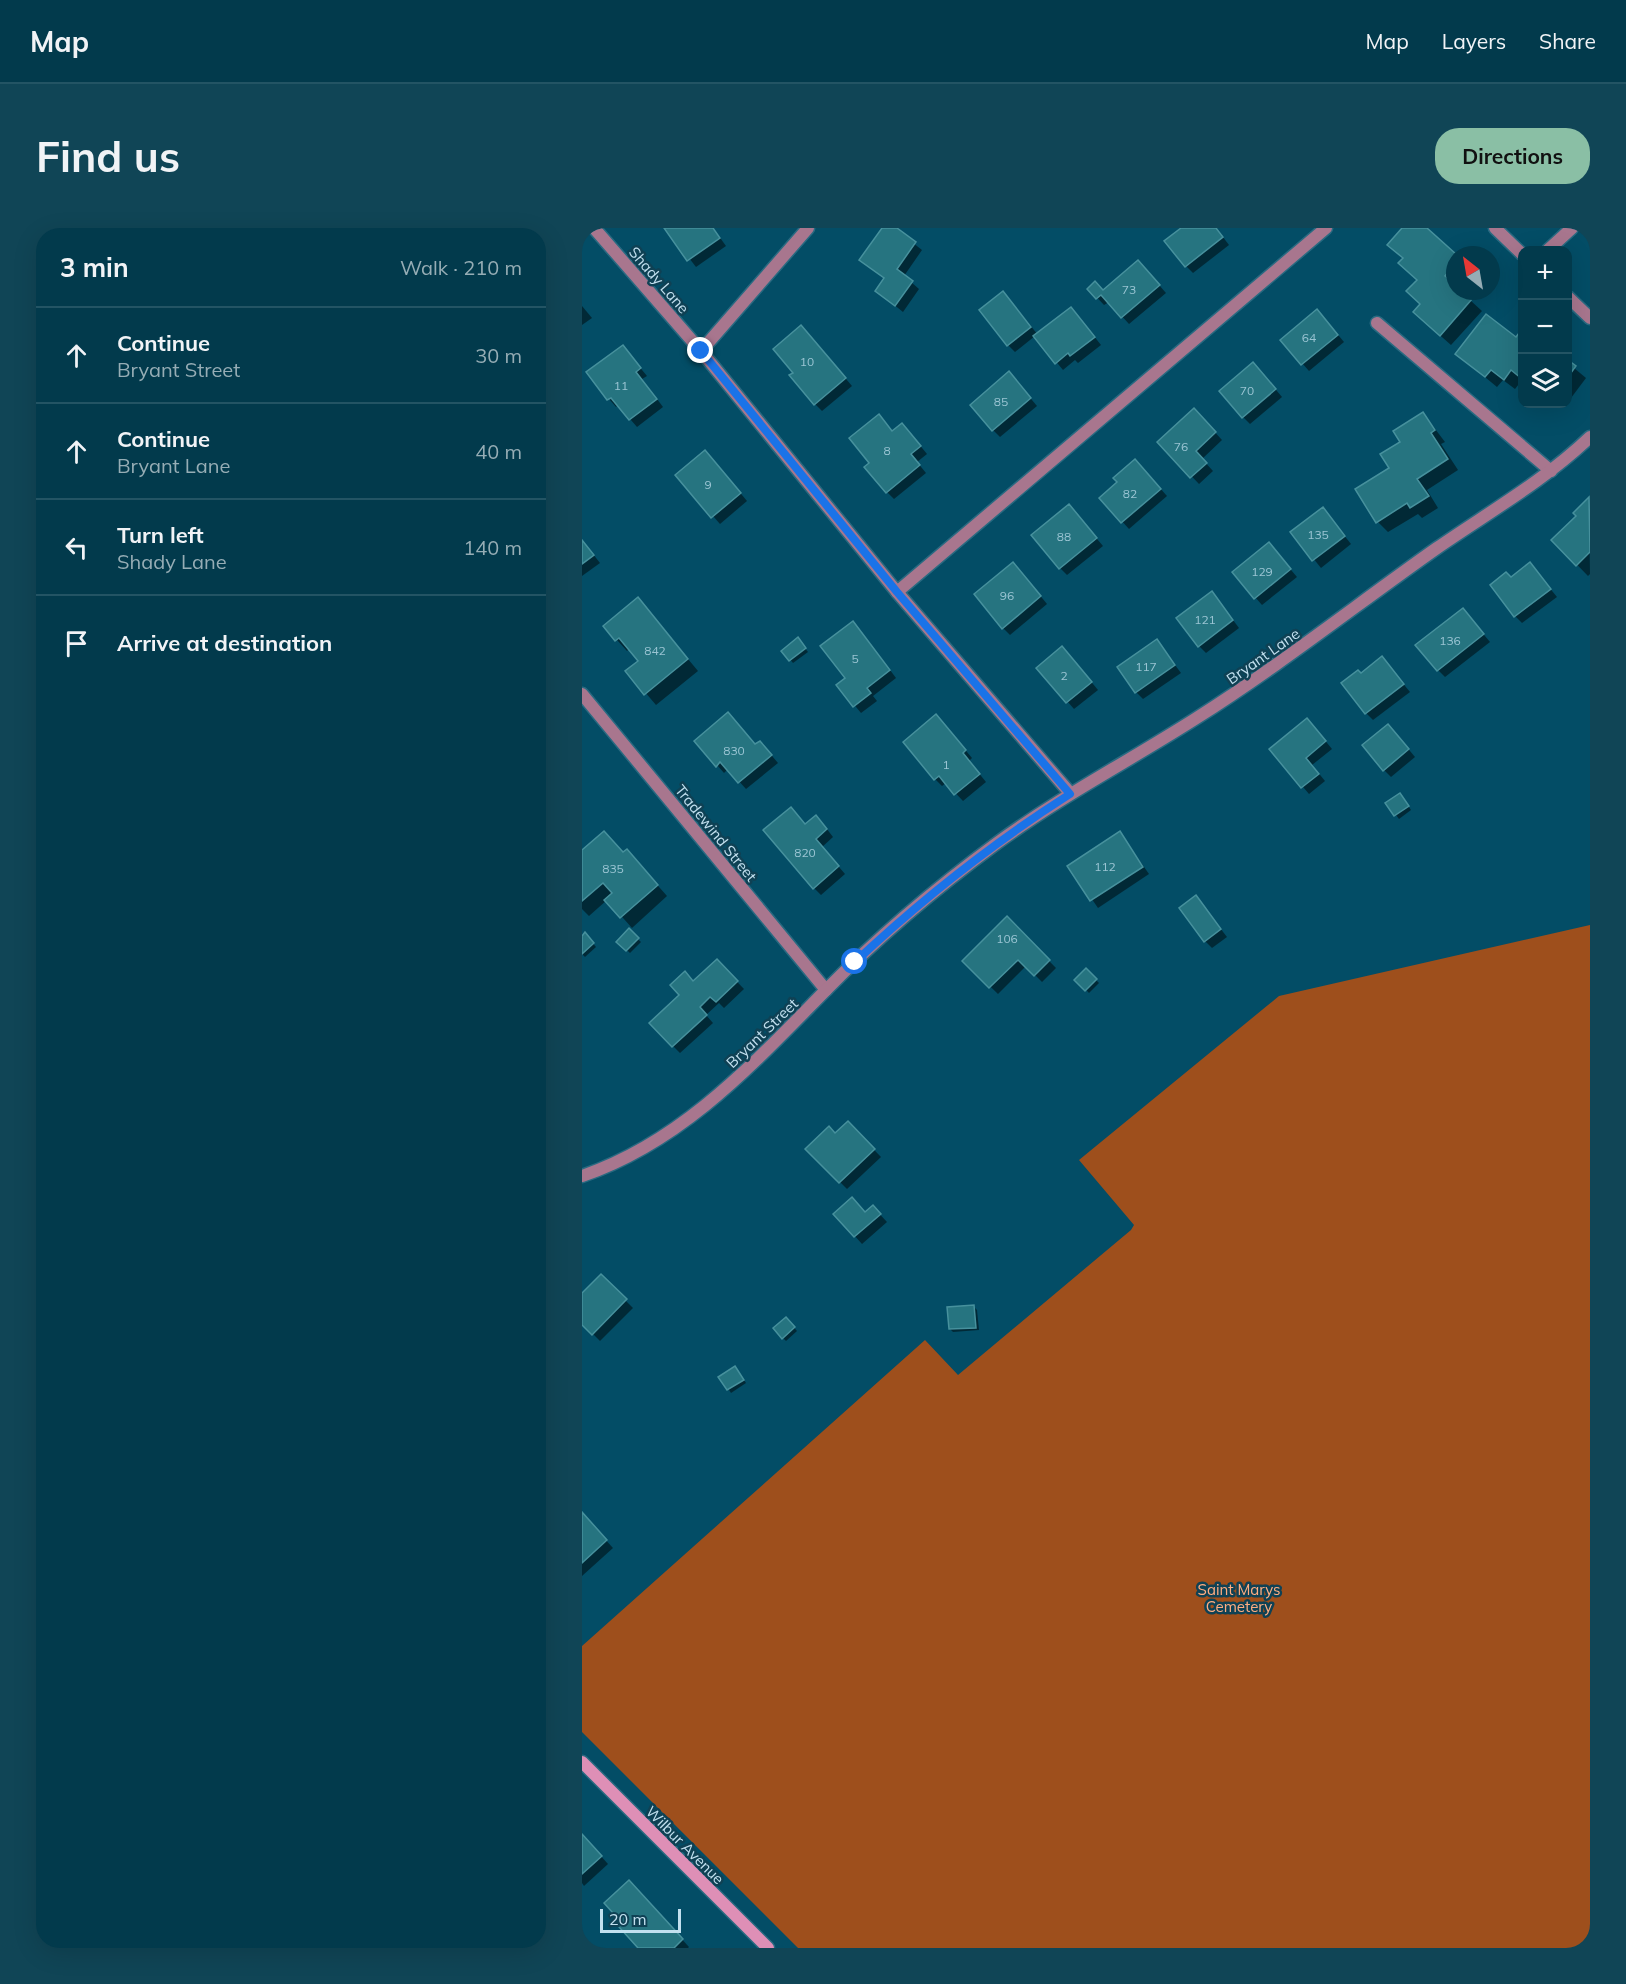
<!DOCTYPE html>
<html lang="en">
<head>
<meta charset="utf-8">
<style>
  body { margin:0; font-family:Mulish,sans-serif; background:#104556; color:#f1f3f6 }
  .controls { position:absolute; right:18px; top:18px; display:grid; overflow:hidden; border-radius:12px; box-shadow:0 6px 24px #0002 }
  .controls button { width:54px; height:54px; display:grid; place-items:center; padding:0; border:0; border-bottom:2px solid #235464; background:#023a4c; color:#f1f3f6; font:30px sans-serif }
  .compass { position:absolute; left:864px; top:18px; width:54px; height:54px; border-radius:50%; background:#023a4c; box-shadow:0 6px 24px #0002; rotate:329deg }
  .scale { position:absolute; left:18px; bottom:15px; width:81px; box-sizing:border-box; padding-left:6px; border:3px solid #c2e0ef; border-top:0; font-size:16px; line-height:21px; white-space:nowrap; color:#c2e0ef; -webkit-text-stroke:4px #0f4154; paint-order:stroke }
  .stop { position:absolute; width:18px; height:18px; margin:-14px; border:4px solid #1a73e8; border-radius:50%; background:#fff }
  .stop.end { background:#1a73e8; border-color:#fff; box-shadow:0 2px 6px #0008 }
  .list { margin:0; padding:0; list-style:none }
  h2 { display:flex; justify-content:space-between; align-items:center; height:78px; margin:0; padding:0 24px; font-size:26px }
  h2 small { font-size:20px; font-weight:400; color:#96adb5 }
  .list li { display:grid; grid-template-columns:39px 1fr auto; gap:18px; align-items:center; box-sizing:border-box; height:96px; padding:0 24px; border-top:2px solid #235464 }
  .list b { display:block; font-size:22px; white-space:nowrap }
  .list p { margin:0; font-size:20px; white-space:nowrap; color:#96adb5 }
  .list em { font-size:20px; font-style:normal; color:#96adb5 }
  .icon { flex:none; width:33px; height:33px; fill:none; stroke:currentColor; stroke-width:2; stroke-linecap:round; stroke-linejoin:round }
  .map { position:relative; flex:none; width:1008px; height:1720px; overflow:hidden; border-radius:24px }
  header { display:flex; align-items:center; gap:36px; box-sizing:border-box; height:84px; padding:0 30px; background:#023a4c; border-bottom:2px solid #235464 }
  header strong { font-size:28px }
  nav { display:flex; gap:33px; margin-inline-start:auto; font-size:21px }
  .intro { display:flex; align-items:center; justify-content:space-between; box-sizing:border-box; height:144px; padding:0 36px }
  h1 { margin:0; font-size:42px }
  .button { padding:15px 27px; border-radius:24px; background:#8abfa5; color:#111; font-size:21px; font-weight:700 }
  main { display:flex; gap:36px; padding:0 36px }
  aside { flex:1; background:#023a4c; border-radius:24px; box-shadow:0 6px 24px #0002 }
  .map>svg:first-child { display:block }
  .green { fill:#9e4f1c }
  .shadow { fill:#0007 }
  .building { fill:#267480; stroke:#47919d; stroke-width:1.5 }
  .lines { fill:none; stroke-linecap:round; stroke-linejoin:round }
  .lane-casing { stroke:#296a81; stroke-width:15 }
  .street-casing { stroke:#296a81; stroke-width:15 }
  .secondary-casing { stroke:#296a81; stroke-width:15 }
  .lane { stroke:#a8768e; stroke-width:12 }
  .street { stroke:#a8768e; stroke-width:12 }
  .secondary { stroke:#de8fb6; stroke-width:12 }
  .route { stroke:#1a73e8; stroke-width:8 }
  .labels { text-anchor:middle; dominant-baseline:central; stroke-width:5; stroke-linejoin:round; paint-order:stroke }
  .number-label { font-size:12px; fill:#9bc5d3 }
  .street-label { font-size:15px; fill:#c2e0ef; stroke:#0f4154 }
  .park-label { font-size:15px; fill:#ffad81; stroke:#0f4154 }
</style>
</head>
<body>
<header>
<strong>Map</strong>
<nav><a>Map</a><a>Layers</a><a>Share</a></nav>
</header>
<div class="intro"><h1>Find us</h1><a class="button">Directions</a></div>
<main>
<aside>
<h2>3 min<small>Walk · 210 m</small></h2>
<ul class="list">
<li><svg class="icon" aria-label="ahead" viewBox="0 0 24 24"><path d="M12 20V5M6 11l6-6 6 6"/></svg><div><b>Continue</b><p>Bryant Street</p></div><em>30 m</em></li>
<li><svg class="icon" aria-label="ahead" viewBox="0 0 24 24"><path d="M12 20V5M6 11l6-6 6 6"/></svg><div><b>Continue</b><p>Bryant Lane</p></div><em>40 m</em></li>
<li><svg class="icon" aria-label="left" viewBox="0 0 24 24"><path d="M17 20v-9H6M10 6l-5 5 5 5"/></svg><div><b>Turn left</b><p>Shady Lane</p></div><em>140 m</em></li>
<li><svg class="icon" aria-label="arrive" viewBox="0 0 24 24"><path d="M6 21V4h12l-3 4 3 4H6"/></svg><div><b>Arrive at destination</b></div></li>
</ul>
</aside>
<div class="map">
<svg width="1008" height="1720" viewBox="0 0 1008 1720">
  <rect width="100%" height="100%" fill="#034d66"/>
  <path class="green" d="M1008 697V1720H216L0 1504V1418L343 1112 376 1147 549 1002 552 997 497 932 697 768Z"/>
  <g class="shadow">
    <path d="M84 0H131L144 18 114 39Z"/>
    <path d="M302 0H312L340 22 322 48 337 61 321 84 295 63 303 51 279 32Z"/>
    <path d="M601 0H634L647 17 611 45 604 38Z"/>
    <path d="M822 0H842L873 27V63H878L900 83 869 117 844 95 836 52 822 31Z"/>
    <path d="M563 41 584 65 547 96 527 74 522 77 507 61 521 63Z"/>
    <path d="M428 72 456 107 496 88 519 117 496 135 493 132 481 142 453 108 433 124 426 117Z"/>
    <path d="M0 78 10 90 0 97Z"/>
    <path d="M742 90 762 114 727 143 700 112Z"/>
    <path d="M940 103V152L933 161 921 152 915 159 875 126 934 112Z"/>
    <path d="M226 106 270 158 240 183 233 176Z"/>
    <path d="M41 119 65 148 60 151 81 179 55 199 36 177 34 179 27 171 6 144Z"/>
    <path d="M986 135 1004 150 986 174Z"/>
    <path d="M678 143 700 169 668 196 661 189Z"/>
    <path d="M434 153 455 178 418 209 411 202Z"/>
    <path d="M841 185 863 214 859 216 876 242 845 262 856 280 840 290 836 286 806 304 796 294 809 240 820 214Z"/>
    <path d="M619 189 640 212 620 231 631 243 617 256 577 214Z"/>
    <path d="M311 204H327L345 226 335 234 344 245 312 271 305 264Z"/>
    <path d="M130 231 165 273 138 296 95 247Z"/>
    <path d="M560 240 585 268 547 301 519 270Z"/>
    <path d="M1007 271 1008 346 1006 348 971 312 996 288Z"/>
    <path d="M487 278 521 318 485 347 478 340Z"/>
    <path d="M741 281 769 316 739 340 710 304Z"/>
    <path d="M0 312 18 335 0 348Z"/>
    <path d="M687 316 715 349 680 377 652 345Z"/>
    <path d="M948 336 975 369 940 395 933 388 929 351Z"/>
    <path d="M438 343 465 376 428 407 421 400Z"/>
    <path d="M56 371 116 443 74 477 45 443 58 433 48 420 45 423 35 412Z"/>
    <path d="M636 372 657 400 624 425 617 418Z"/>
    <path d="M881 382 908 414 863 449 856 442Z"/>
    <path d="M278 402 314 450 291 468 295 473 279 485 256 457 265 450Z"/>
    <path d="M575 413 599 445 561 471 554 464Z"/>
    <path d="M219 415 226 424 211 435 201 423Z"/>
    <path d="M487 427 516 462 492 481 456 440Z"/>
    <path d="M800 430 828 464 791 492 784 485 779 447Z"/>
    <path d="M361 495 390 530 387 533 404 554 381 573 364 555 360 558 353 551Z"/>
    <path d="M732 499 750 521 730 537 743 553 727 566 689 521Z"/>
    <path d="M813 505 833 529 809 549 802 542Z"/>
    <path d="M114 513 174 518 185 522 196 535 164 561 146 541 142 545Z"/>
    <path d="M821 570 829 582 817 591 805 575Z"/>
    <path d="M241 596 251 609 240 619 263 646 239 667 232 660 224 598Z"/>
    <path d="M538 605 567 646 516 680 487 638Z"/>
    <path d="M0 624 42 626 55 634 85 668 50 700 25 672 7 688 0 681Z"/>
    <path d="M614 669 645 709 630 720 623 713Z"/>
    <path d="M425 690 474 740 460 754 444 738 416 766 382 733Z"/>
    <path d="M47 703 59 714 48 725 36 714Z"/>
    <path d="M3 706 14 719 3 729 0 726V710Z"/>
    <path d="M135 733 162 761 142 780 137 775 124 787 131 795 98 825 91 818 99 767Z"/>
    <path d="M504 742 517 755 507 765 495 752Z"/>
    <path d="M266 895 299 929 265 961 225 921 253 907Z"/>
    <path d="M291 979 305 994 280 1016 253 986 283 985Z"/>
    <path d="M19 1048 51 1080 18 1113 0 1095V1067Z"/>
    <path d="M392 1079 395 1082 397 1102 371 1104 368 1101Z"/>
    <path d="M207 1094 215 1103 204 1113 201 1110Z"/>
    <path d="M156 1143 164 1155 149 1165 139 1149Z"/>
    <path d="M0 1286 31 1320 0 1348Z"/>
    <path d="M0 1607 26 1636 2 1658 0 1655Z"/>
    <path d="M54 1661 107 1719 106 1720H58Z"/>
  </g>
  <g class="building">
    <path d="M82 0H131L138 10 105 33Z"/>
    <path d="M300 0H315L334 14 315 41 331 53 313 78 293 63 302 50 277 32Z"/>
    <path d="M599 0H634L641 9 603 39 582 13Z"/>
    <path d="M820 0H845L875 27H873V36L863 48 873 56V63H881L890 71 858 108 831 84 838 76 824 63 835 52 816 35 821 30 805 17Z"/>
    <path d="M556 32 578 57 539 90 519 67 514 71 505 61 513 53 521 62Z"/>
    <path d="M421 63 449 99 425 118 397 82Z"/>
    <path d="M489 79 513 109 488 128 486 125 473 136 451 108Z"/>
    <path d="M735 81 756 107 719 137 698 112Z"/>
    <path d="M904 86 934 109 940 101V151L929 142 922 152 909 142 903 149 873 126Z"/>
    <path d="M219 97 264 150 232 177 207 147 211 145 191 121Z"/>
    <path d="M41 117 59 140 54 144 75 171 47 192 29 170 25 172 4 144Z"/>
    <path d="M986 132 994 138 986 149Z"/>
    <path d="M671 134 694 161 660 190 637 163Z"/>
    <path d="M427 143 449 170 410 203 388 177Z"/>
    <path d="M612 180 634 204 614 223 625 235 608 250 575 214Z"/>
    <path d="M841 184 853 202 849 205 866 231 835 251 847 268 828 280 825 275 794 295 773 261 807 240 798 226 818 214 811 203Z"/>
    <path d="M297 186 310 203 320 195 339 218 329 226 338 237 304 265 282 239 287 235 267 210Z"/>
    <path d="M123 222 159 265 129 290 93 247Z"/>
    <path d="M553 231 579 261 539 295 517 270 535 254 531 250Z"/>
    <path d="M1007 269 1008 324 994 338 969 312 994 288 991 285Z"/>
    <path d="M487 276 515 310 477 341 449 307Z"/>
    <path d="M741 279 763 308 730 333 708 304Z"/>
    <path d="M0 312 12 327 0 336Z"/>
    <path d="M687 314 709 341 672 371 650 344Z"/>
    <path d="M431 334 459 368 420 401 392 366Z"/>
    <path d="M948 334 969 361 932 389 908 357 924 344 929 349Z"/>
    <path d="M630 363 651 392 616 419 594 390Z"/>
    <path d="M56 369 106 431 62 467 43 443 56 433 37 410 33 413 21 398Z"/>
    <path d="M881 380 902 406 855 443 833 417Z"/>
    <path d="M271 393 308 442 285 460 289 465 271 479 254 457 263 450 238 418Z"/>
    <path d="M216 409 224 420 207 433 199 423Z"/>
    <path d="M575 411 593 437 553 465 535 439Z"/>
    <path d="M480 418 510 454 484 475 454 440Z"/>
    <path d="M800 428 822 456 783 486 759 455 776 442 779 445Z"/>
    <path d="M146 484 173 516 178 513 190 527 156 555 138 534 134 539 112 513Z"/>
    <path d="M354 486 384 522 381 525 398 546 372 567 357 548 352 552 321 514Z"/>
    <path d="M725 490 744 513 724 530 737 546 719 560 687 521Z"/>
    <path d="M806 496 827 521 801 543 780 517Z"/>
    <path d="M818 565 827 578 812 588 803 575Z"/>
    <path d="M209 579 223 596 234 587 245 601 234 611 257 638 231 661 181 602Z"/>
    <path d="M22 603 41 624 45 621 76 657 38 690 22 672 30 665 21 655 0 673V622Z"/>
    <path d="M538 603 561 639 508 673 485 638Z"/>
    <path d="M614 667 639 701 622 714 597 680Z"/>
    <path d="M425 688 468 732 452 748 436 732 407 760 380 733Z"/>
    <path d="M47 700 57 710 44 723 34 714Z"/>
    <path d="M3 704 12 715 0 726V708Z"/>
    <path d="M135 731 156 753 134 774 128 769 118 779 125 787 90 819 67 795 97 767 88 757 103 743 111 753Z"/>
    <path d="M504 740 515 751 503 763 492 752Z"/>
    <path d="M266 893 293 921 257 955 223 921 247 898 253 905Z"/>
    <path d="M270 969 283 984 291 977 299 986 272 1009 251 986Z"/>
    <path d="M19 1046 45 1071 10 1107 0 1097V1065Z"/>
    <path d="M392 1077 394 1100 367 1101 365 1079Z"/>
    <path d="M204 1089 213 1099 200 1111 191 1100Z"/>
    <path d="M153 1138 162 1152 145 1162 136 1149Z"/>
    <path d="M0 1284 25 1312 0 1335Z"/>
    <path d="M0 1606 20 1628 0 1646Z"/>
    <path d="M47 1652 101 1711 92 1720H56L37 1699 40 1695 22 1675Z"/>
  </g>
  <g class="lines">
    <g class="lane-casing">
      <path id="lane" d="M966 22 990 0"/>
    </g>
    <g class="street-casing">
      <g id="street">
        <path d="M12 0 119 123 315 364 488 565"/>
        <path d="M913 0 940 26"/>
        <path d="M986 69 1008 90"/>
        <path d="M795 95 969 243"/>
        <path d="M119 123 226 0"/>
        <path d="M315 364 744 0"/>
        <path d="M0 466 244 762"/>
        <path d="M0 948C100 914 171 836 243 763 296 709 354 660 415 615 478 569 547 533 613 491 697 438 774 377 855 320 907 284 962 253 1008 209"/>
      </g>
    </g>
    <g class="secondary-casing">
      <path id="secondary" d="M0 1534 186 1720"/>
    </g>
    <use href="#lane" class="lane"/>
    <use href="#street" class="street"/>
    <use href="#secondary" class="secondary"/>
  </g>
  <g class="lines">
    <path class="route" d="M119 123 315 364 488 566C411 615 340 671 273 734"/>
  </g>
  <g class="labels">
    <g class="number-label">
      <text x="547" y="61">73</text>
      <text x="727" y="109">64</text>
      <text x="225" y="133">10</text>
      <text x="39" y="157">11</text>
      <text x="665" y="162">70</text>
      <text x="419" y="173">85</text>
      <text x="599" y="218">76</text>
      <text x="305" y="222">8</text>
      <text x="126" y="256">9</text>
      <text x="548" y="265">82</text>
      <text x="736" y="306">135</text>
      <text x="482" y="308">88</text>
      <text x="680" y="343">129</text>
      <text x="425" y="367">96</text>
      <text x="623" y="391">121</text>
      <text x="868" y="412">136</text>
      <text x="73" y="422">842</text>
      <text x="273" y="430">5</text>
      <text x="564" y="438">117</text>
      <text x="482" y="447">2</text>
      <text x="152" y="522">830</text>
      <text x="364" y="536">1</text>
      <text x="223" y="624">820</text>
      <text x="523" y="638">112</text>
      <text x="31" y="640">835</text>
      <text x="425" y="710">106</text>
    </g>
    <g class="street-label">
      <text transform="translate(77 52) rotate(49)">Shady Lane</text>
      <text transform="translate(681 428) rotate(-35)">Bryant Lane</text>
      <text transform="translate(134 605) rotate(51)">Tradewind Street</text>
      <text transform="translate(180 805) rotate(-44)">Bryant Street</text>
      <text transform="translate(103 1617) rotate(45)">Wilbur Avenue</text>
    </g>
    <g class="park-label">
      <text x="657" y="1361">Saint Marys<tspan x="657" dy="17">Cemetery</tspan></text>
    </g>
  </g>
</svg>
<div class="controls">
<button>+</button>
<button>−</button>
<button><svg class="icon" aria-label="layers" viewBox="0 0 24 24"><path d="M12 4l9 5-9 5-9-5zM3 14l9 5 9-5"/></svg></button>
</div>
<svg class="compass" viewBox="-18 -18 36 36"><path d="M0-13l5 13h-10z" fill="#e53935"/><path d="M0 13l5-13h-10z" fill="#96adb5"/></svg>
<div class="scale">20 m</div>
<div class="stop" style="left:273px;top:734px"></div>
<div class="stop end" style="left:119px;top:123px"></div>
</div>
</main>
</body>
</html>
